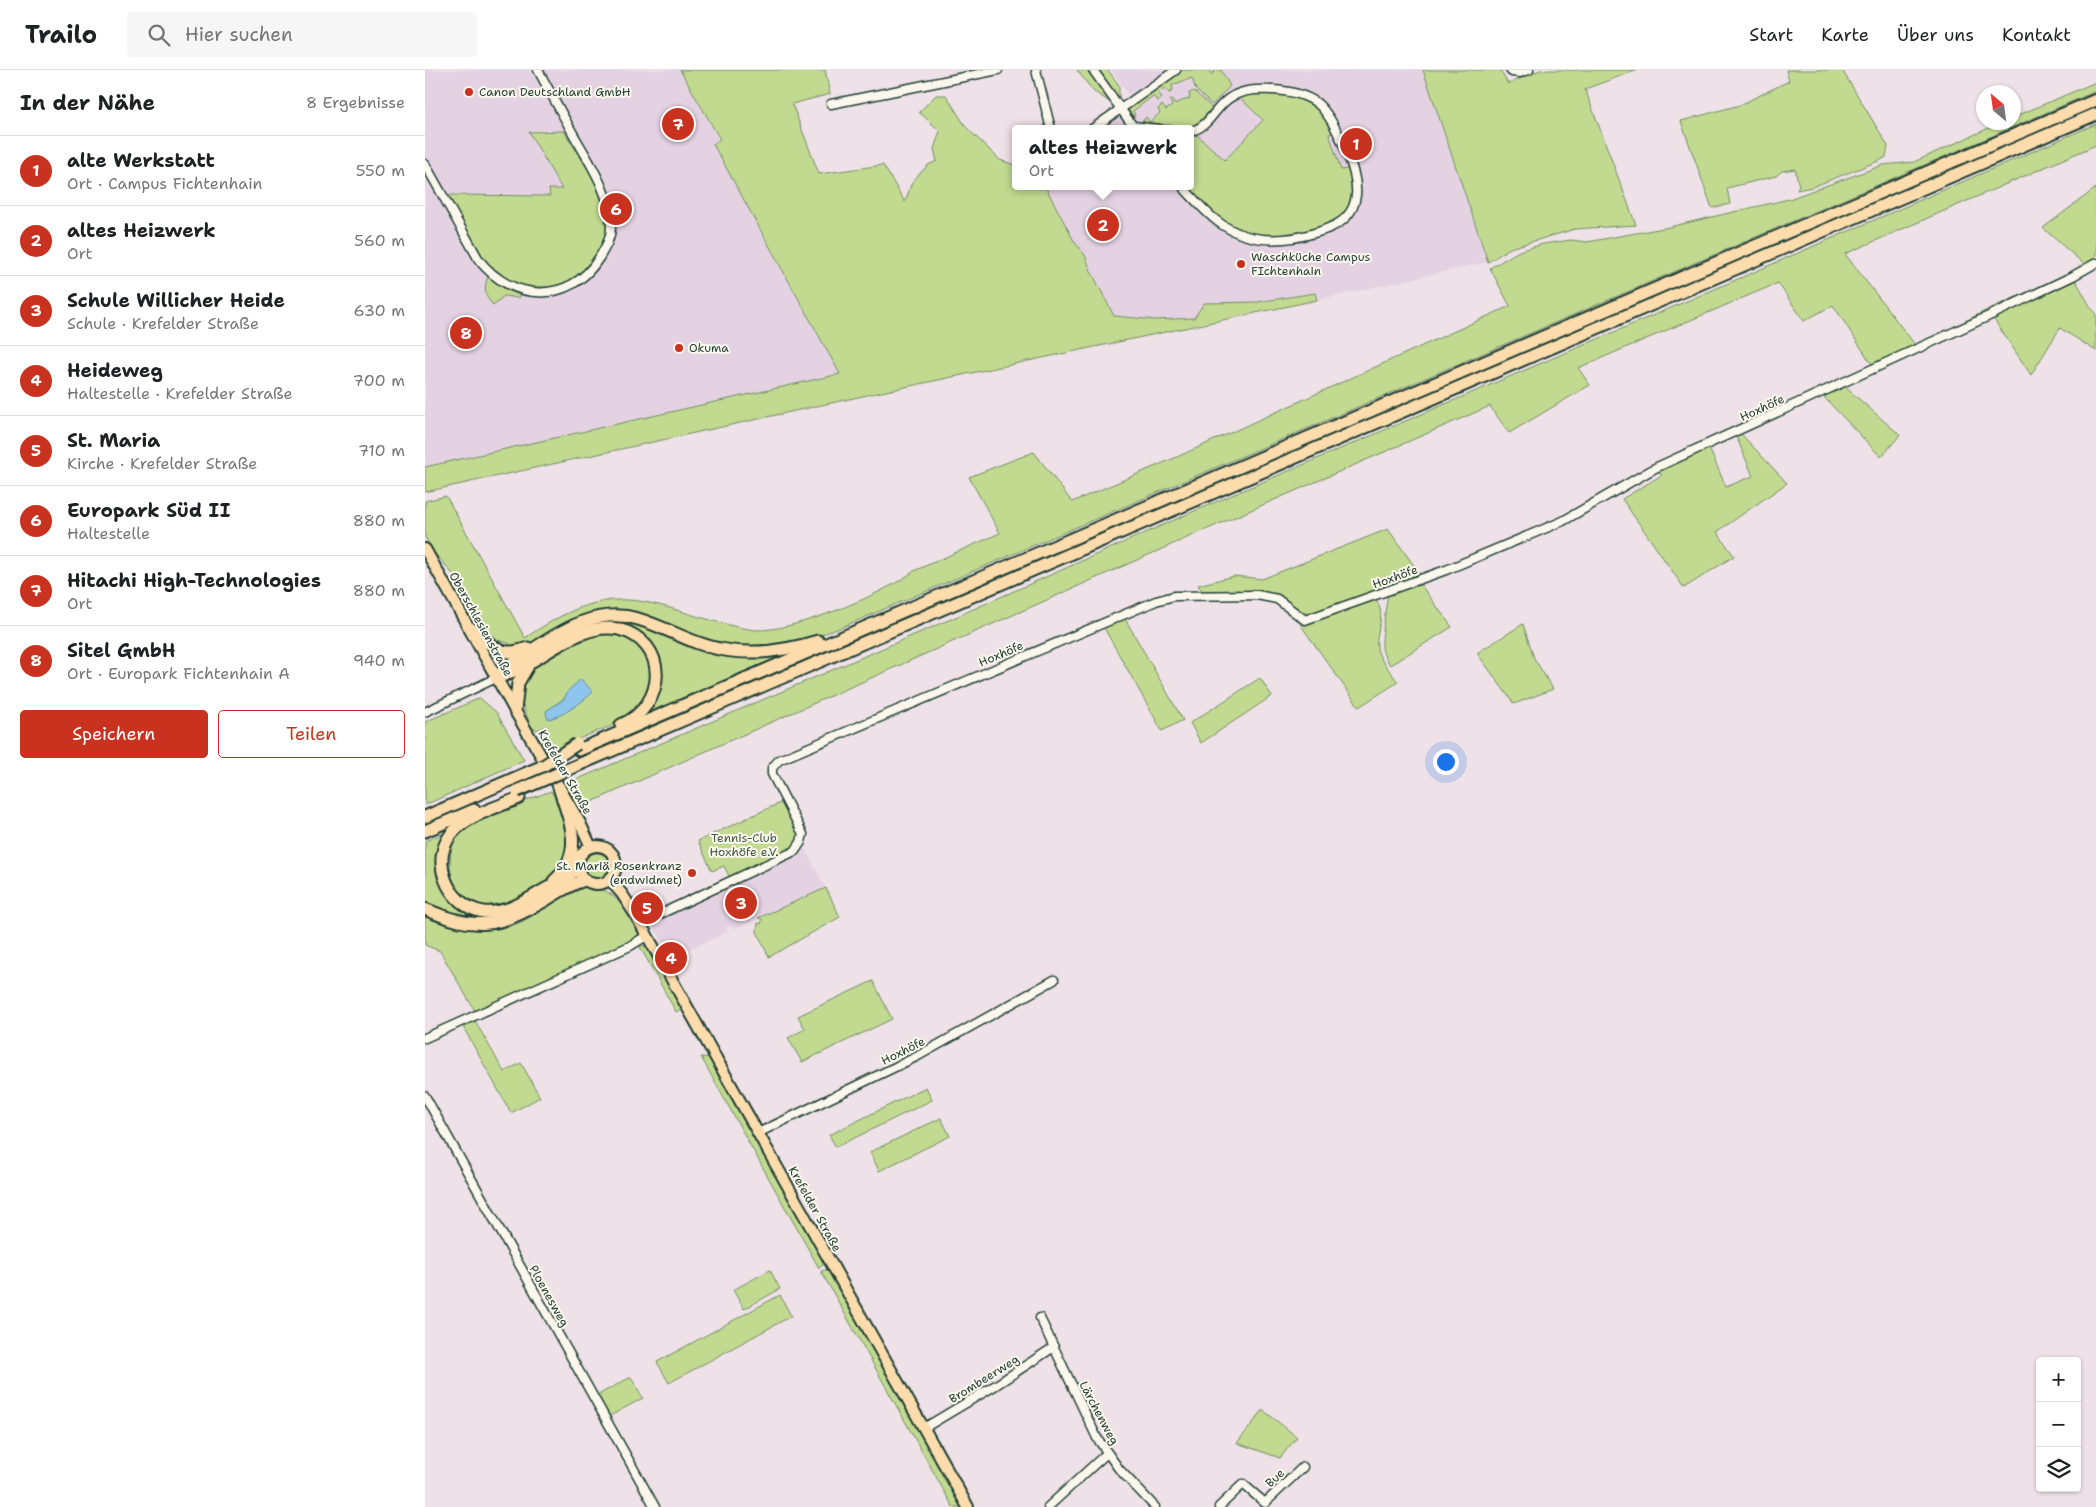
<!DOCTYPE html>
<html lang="de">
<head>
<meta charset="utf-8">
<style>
  body { margin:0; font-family:"Shantell Sans",sans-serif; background:#f6f6f6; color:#202124 }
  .controls { position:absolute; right:15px; bottom:15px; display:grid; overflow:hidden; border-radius:5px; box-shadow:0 1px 4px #0004 }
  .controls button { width:45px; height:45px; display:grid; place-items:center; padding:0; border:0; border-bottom:1px solid #e0e0e0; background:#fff; color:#202124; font:25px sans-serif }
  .compass { position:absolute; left:1551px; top:15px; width:45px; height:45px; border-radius:50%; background:#fff; box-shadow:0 1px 4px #0004; rotate:331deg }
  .you { position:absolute; left:1020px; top:691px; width:18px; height:18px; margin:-12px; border:4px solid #fff; border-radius:50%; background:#1a73e8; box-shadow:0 0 0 8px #1a73e833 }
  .badge { display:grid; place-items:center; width:32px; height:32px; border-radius:50%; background:#c8321e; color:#fff; font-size:16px; font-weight:700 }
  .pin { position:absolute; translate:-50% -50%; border:2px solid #fff; box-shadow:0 1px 5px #0006 }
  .popup { position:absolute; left:587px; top:55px; width:182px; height:65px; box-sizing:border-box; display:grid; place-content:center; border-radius:5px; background:#fff; filter:drop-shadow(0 1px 4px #0005); font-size:16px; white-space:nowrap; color:#757577 }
  .popup b { font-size:19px; color:#202124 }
  .popup::after { content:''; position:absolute; left:50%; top:100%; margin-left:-10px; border:10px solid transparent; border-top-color:#fff }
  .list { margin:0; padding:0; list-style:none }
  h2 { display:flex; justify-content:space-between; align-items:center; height:65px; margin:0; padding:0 20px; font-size:21px }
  h2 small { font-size:16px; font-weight:400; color:#757577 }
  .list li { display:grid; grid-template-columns:32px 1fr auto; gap:15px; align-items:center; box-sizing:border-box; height:70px; padding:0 20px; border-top:1px solid #e0e0e0 }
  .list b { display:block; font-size:19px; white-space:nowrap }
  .list p { margin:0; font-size:16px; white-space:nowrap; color:#757577 }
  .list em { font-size:16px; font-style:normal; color:#757577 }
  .actions { display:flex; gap:10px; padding:15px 20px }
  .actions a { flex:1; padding:11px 0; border:1px solid #c8321e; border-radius:5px; text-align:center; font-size:18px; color:#c8321e }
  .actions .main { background:#c8321e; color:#fff }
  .icon { flex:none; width:28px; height:28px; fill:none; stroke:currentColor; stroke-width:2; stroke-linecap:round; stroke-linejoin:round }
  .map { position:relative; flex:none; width:1671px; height:1437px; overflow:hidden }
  header { display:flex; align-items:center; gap:30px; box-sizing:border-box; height:70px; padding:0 25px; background:#fff; border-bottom:1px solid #e0e0e0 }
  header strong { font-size:24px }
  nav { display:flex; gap:28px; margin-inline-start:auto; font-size:18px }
  .search { width:350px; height:45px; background:#f6f6f6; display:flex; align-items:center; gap:12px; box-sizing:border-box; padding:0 18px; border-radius:5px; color:#757577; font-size:19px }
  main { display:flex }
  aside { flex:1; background:#fff }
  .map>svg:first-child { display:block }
  .built { fill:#e4d2e3 }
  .green { fill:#c2da90; stroke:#708c62; fill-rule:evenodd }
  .water { fill:#8ec5ec; stroke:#628fa2 }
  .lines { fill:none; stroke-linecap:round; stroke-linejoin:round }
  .minor-casing { stroke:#1f3d34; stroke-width:11 }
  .major-casing { stroke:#1f3d34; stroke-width:14 }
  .highway-casing { stroke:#1f3d34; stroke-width:15 }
  .minor { stroke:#fbf7ec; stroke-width:8 }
  .major { stroke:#fcdcac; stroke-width:10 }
  .highway { stroke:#fcdcac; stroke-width:11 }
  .highway-bridge-casing { stroke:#1f3d34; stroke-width:15; stroke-linecap:butt }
  .highway-bridge { stroke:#fcdcac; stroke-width:11 }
  .poi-dot { fill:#c8321e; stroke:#fbf7ec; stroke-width:2 }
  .labels { text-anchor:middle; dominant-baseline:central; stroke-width:4; stroke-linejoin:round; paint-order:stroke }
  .poi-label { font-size:12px; fill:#1f3d34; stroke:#fbf7ec; text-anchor:start }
  .street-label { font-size:12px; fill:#1f3d34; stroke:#fbf7ec }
  .park-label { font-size:12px; fill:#405c46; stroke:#fbf7ec }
</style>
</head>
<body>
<header>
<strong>Trailo</strong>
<div class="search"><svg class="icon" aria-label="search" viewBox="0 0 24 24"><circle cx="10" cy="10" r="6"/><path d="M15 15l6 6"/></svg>Hier suchen</div>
<nav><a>Start</a><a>Karte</a><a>Über uns</a><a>Kontakt</a></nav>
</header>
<main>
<aside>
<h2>In der Nähe<small>8 Ergebnisse</small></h2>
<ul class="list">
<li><span class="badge">1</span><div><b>alte Werkstatt</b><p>Ort · Campus Fichtenhain</p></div><em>550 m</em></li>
<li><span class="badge">2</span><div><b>altes Heizwerk</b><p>Ort</p></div><em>560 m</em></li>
<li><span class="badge">3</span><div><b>Schule Willicher Heide</b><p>Schule · Krefelder Straße</p></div><em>630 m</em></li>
<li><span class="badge">4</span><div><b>Heideweg</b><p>Haltestelle · Krefelder Straße</p></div><em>700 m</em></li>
<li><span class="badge">5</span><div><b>St. Maria</b><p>Kirche · Krefelder Straße</p></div><em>710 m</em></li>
<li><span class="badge">6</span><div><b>Europark Süd II</b><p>Haltestelle</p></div><em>880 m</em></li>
<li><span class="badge">7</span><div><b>Hitachi High-Technologies</b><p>Ort</p></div><em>880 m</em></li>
<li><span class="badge">8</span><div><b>Sitel GmbH</b><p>Ort · Europark Fichtenhain A</p></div><em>940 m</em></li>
</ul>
<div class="actions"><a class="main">Speichern</a><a>Teilen</a></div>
</aside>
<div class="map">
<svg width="1671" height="1437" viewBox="0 0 1671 1437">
  <rect width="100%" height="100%" fill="#eee1e7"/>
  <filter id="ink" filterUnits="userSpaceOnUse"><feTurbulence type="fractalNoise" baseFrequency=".02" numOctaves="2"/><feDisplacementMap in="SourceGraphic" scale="10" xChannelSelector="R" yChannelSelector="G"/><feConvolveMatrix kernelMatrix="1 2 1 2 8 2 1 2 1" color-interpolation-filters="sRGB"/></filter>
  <g filter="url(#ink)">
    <g class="built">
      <path d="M0 0H255L295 70 288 74 415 304 0 397Z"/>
      <path d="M686 0H745L706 28Z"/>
      <path d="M757 0H998L1063 192 892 230 890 223 833 232 779 233 769 248 731 250 689 246 666 201 660 185 649 171 620 116H766V59H663L701 33Z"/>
      <path d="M380 779 401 818 309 859 307 856 301 858 303 862 246 887 226 851Z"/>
    </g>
    <g class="green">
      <path d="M255 0H400L405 24 367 34 394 104 458 95 480 132 487 112 503 95 512 91 509 79 515 61 494 42 511 25H521L541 57 575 90 590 95V116H620L649 171 660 185 666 201 689 246 731 250 769 248 779 233 833 232 890 223 892 230 447 324 0 422V397L415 304 288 74 295 69Z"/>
      <path d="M652 0H664L688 34 668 21Z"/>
      <path d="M672 0H683L694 15V30Z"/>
      <path d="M755 0H784L786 5 791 0H796L805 16 787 35 771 20 767 8 747 15 748 21 744 23 740 18 733 23 737 27 732 31 728 26 708 41 710 45 709 47 702 38Z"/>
      <path d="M998 0H1075L1083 14 1115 0H1212L1160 19 1211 155 1150 159 1085 178 1063 192Z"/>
      <path d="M1361 0H1417L1463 76 1461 87 1456 90 1387 117 1372 120 1374 116 1370 99 1357 101 1351 106 1302 118 1305 134 1287 138 1256 51 1315 35 1364 11Z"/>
      <path d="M1671 12V21L1579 61 415 558 375 572 343 577H314L292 574 179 541 160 544 137 554 99 577 80 579 84 573 71 570 62 559 34 511 7 480 0 467V431L21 426 100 568C138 543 172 523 220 532 237 535 255 541 271 546 290 551 311 558 331 560 367 562 460 524 489 501L575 463 544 407 609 382 647 432 752 387 1085 236 1065 198 1094 181 1118 174 1146 170 1162 172 1244 157 1364 129 1458 95 1489 92 1575 53 1588 52 1589 47Z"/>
      <path d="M769 21 787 38 772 54 763 57 717 52 721 47 725 52 735 43 733 39 737 35 741 40 747 36 745 30 747 29 749 34 765 28 764 23Z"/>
      <path d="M834 23C853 24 884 25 897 41 902 47 906 56 910 62L904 64 916 100 923 99C926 110 930 121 925 132 912 166 844 173 815 161 793 152 778 133 763 116H766V65H772L800 90 838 50 813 26Z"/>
      <path d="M1671 54V75L1420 184 1491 276 1448 296 1408 235 1379 251 1353 213 1153 298 1165 315 1084 363 1065 336 748 474 153 738 139 715 526 549 765 443 1276 225Z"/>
      <path d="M139 61C155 88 179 118 181 150 182 164 177 175 170 186 148 222 103 226 70 201 53 187 35 147 23 127L26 125 125 126 124 119H137L104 62Z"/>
      <path d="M1671 118V190L1661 196 1495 274 1564 239 1661 196 1618 158Z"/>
      <path d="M63 207 80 219 94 225V228L79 226 68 235C60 227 58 218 63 207Z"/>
      <path d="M1650 209 1666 238 1671 243V281L1635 258 1606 305 1568 248Z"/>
      <path d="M1419 316 1475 365 1456 387 1398 326Z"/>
      <path d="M1316 364 1362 413 1292 462 1309 486 1259 518 1197 429 1237 405 1232 400 1284 378 1301 417 1328 406 1311 366Z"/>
      <path d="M963 459 997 507 877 547 852 524 778 522 773 515 809 506 837 509Z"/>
      <path d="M995 514 1027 557 965 595C961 589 957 583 957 576 956 571 962 528 963 524Z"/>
      <path d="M950 528C964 548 947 563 953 582 957 593 966 602 973 612L934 637 875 554Z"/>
      <path d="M699 547 758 650 737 661 678 556Z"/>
      <path d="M187 551 217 555 273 576 358 585 219 644 231 590 202 560 144 564 174 552Z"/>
      <path d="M1098 554 1109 588 1128 619 1089 634 1052 583Z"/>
      <path d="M181 563C198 565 213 572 221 588 233 610 221 634 202 648 188 657 171 661 156 668 144 673 133 679 121 684L115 673V668L124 664 121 656 112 660 106 657 95 628V620L102 602 113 594 157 568ZM141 627 147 637 139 643 121 641Z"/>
      <path d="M835 608 847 626 776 673 765 653Z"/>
      <path d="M55 628 71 642 99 690 0 735V652Z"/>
      <path d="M126 721C134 734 143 750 144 766 147 797 120 816 96 828 92 831 87 834 83 835 54 843 25 823 25 793 25 779 30 764 42 756 46 753 53 750 59 748 81 737 103 730 126 721Z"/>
      <path d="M357 732 374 766 373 772 366 779 305 808 299 796 287 801 273 771Z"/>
      <path d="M31 758 15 801 54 845 149 806 154 810 57 853 0 836V771Z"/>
      <circle cx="172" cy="796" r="13"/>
      <path d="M160 815C191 818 199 839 215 862L206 872 50 941 15 881 0 875V845C31 859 68 867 100 850 112 844 121 836 132 829 140 823 151 819 160 815Z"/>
      <path d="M401 818 415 847 344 887 332 862 333 853 336 854 337 849 333 848Z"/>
      <path d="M214 875 224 878 258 939 251 942Z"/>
      <path d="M448 911 467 949 377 992 363 968 380 959 373 946Z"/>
      <path d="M49 949 79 1002 96 993 115 1027 86 1043 37 955Z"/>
      <path d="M276 987 286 988 401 1193 394 1198Z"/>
      <path d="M501 1017 507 1030 411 1077 404 1065Z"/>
      <path d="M516 1048 525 1066 454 1101 445 1082Z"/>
      <path d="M404 1199 538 1437H528L396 1201Z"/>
      <path d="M345 1200 355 1219 319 1239 308 1220Z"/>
      <path d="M355 1225 366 1246 244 1313 232 1292Z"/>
      <path d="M206 1307 218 1328 183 1347 171 1326Z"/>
      <path d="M838 1340 872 1367 855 1388 812 1373Z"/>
    </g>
    <path class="water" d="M156 609 168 622C156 633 141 644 125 649L122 648 121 641 139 629 143 621Z"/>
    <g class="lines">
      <g class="minor-casing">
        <g id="minor">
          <path d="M611 0 626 59"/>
          <path d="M668 0 710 59"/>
          <path d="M1085 0 1087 2 1095 3 1104 0"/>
          <path d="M406 34 573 0"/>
          <path d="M708 56 734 59"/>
          <path d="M667 59 751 0"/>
          <path d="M0 94 54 190C87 232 145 235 174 188 180 178 186 169 186 157 186 122 162 89 146 60 135 40 124 20 113 0"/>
          <path d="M757 116C768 128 779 141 792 151 822 174 858 173 893 162 908 157 921 152 928 137 930 132 932 123 931 118 931 98 907 42 889 31 873 21 849 19 830 20 789 23 792 55 766 61"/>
          <path d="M0 642 71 608"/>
          <path d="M216 853 370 781 376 772 378 764 347 704V698L354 690 731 531 749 526 832 525 852 529 880 550 1021 500 1138 451 1230 398 1564 246 1648 206 1671 193"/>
          <path d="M0 968 205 876 223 865"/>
          <path d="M0 1026 230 1437"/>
          <path d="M333 1063 493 986 629 910"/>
          <path d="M615 1248 672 1368 694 1399 730 1437"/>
          <path d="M499 1358 571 1315 629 1277"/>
          <path d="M623 1437 682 1383"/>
          <path d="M794 1437 818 1414 840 1433 878 1397"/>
        </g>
      </g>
      <g class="major-casing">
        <g id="major">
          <path d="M0 479 90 641 155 753 166 777"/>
          <circle cx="172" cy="795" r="19"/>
          <path d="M184 809 197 824 210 844 543 1437"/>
        </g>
      </g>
      <g class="highway-casing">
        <g id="highway">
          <path d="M44 557C67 573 72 590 103 578"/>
          <path d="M71 608C83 595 96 587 110 578 142 557 174 538 213 549 241 557 266 574 295 579 329 586 361 581 393 571"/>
          <path d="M71 608C110 598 152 550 193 559 244 571 243 635 196 655"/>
          <path d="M90 641 93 613 103 596"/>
          <path d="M154 680 1671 30"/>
          <path d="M160 692 1671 44"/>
          <path d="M94 728C73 737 46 744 30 760 2 787 22 837 59 842 81 844 101 831 119 820 131 813 145 808 153 796"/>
          <path d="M0 747 118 696"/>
          <path d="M0 761 49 740"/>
          <path d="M129 811C161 781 144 751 134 717"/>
          <path d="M0 839C51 861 72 858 119 831 132 823 145 814 160 810"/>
        </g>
      </g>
      <use href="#minor" class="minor"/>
      <use href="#major" class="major"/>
      <use href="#highway" class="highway"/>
      <g class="highway-bridge-casing">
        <g id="highway-bridge">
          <path d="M118 696 152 674"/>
          <path d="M92 721 160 692"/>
        </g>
      </g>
      <use href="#highway-bridge" class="highway-bridge"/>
    </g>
  </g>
  <g class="poi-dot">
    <circle cx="44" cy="22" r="5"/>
    <circle cx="816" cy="194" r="5"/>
    <circle cx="254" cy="278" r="5"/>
    <circle cx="267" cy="803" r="5"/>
  </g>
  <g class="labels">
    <g class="poi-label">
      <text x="54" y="22">Canon Deutschland GmbH</text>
      <text x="826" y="187">Waschküche Campus<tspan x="826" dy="14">FIchtenhain</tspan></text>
      <text x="264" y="278">Okuma</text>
      <text x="257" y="796" text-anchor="end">St. Mariä Rosenkranz<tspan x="257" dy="14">(endwidmet)</tspan></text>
    </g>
    <g class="street-label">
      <text transform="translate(1337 338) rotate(-25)">Hoxhöfe</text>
      <text transform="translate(970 507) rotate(-20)">Hoxhöfe</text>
      <text transform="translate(56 554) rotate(61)">Oberschlesienstraße</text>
      <text transform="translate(576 584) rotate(-23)">Hoxhöfe</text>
      <text transform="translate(140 702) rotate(60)">Krefelder Straße</text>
      <text transform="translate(478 981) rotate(-27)">Hoxhöfe</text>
      <text transform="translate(390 1139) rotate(61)">Krefelder Straße</text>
      <text transform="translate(124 1226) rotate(61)">Ploenesweg</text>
      <text transform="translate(559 1309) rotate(-32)">Brombeerweg</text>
      <text transform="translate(674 1343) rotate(62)">Lärchenweg</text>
      <text transform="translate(850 1408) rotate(-44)">Bue</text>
    </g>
    <g class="park-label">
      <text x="319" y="768">Tennis-Club<tspan x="319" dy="14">Hoxhöfe e.V.</tspan></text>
    </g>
  </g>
</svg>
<div class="controls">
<button>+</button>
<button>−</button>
<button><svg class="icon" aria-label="layers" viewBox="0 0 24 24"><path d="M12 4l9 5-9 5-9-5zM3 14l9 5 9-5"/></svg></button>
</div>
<svg class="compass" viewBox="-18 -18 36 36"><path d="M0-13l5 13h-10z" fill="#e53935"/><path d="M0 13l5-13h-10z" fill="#757577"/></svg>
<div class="you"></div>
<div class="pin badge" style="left:931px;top:74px">1</div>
<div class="pin badge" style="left:678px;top:155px">2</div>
<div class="popup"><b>altes Heizwerk</b>Ort</div>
<div class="pin badge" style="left:316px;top:833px">3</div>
<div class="pin badge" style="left:246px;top:888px">4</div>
<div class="pin badge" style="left:222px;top:838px">5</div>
<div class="pin badge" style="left:191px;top:139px">6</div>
<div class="pin badge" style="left:253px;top:54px">7</div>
<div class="pin badge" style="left:41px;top:263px">8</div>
</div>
</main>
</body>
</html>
